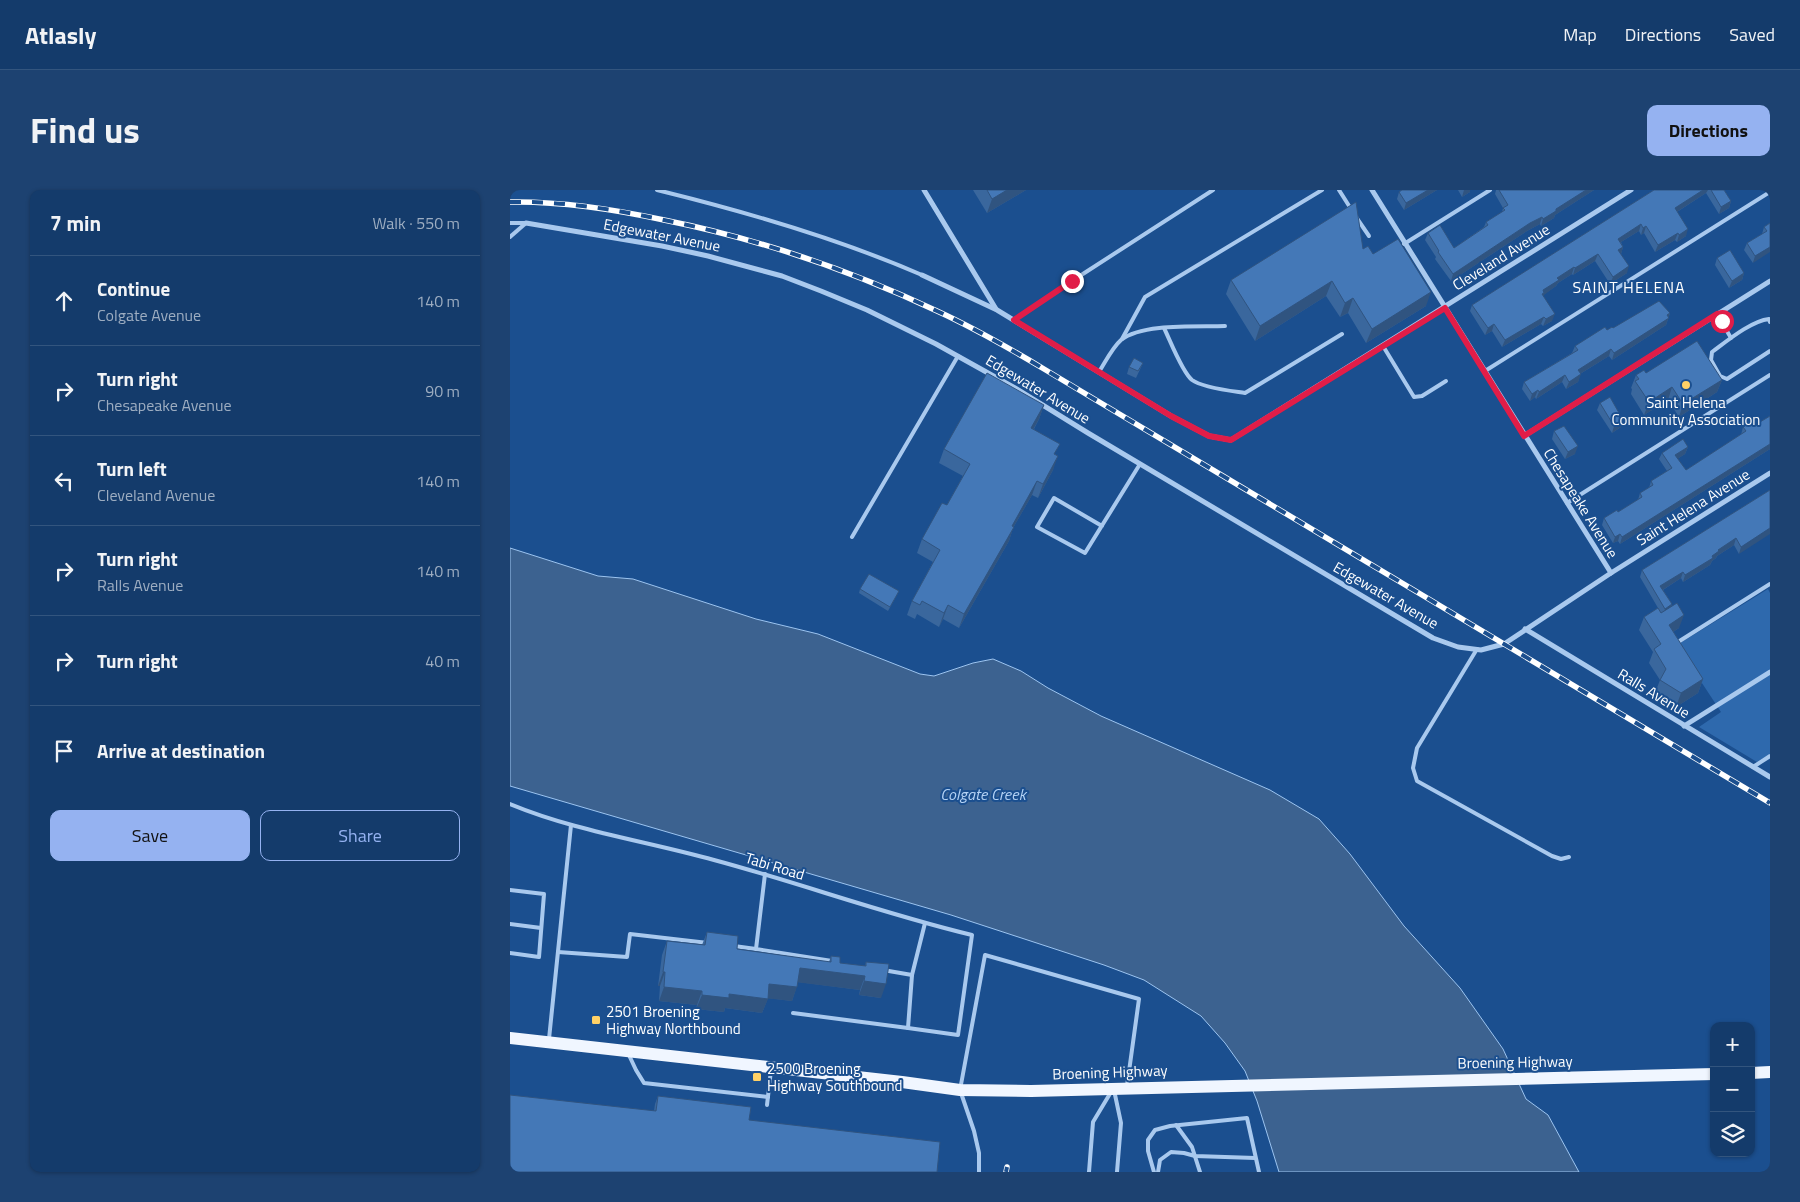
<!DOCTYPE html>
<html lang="en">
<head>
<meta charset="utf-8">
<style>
  body { margin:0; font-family:"Titillium Web",sans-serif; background:#1d4271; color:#f1f3f6 }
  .controls { position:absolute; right:15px; bottom:15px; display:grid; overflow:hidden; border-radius:10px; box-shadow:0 1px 4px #0004 }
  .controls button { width:45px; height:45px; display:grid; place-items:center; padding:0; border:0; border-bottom:1px solid #33557e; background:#143b6b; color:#f1f3f6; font:25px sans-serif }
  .stop { position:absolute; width:15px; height:15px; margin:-11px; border:4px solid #e11d48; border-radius:50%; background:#fff }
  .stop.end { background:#e11d48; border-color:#fff; box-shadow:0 1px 5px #0008 }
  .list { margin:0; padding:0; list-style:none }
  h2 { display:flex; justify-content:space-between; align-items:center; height:65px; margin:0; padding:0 20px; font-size:21px }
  h2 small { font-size:16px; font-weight:400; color:#9dadc1 }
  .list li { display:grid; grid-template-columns:32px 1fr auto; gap:15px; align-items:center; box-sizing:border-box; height:90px; padding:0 20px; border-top:1px solid #33557e }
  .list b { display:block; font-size:19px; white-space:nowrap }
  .list p { margin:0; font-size:16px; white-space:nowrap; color:#9dadc1 }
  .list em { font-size:16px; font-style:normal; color:#9dadc1 }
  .actions { display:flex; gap:10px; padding:15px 20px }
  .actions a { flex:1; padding:11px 0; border:1px solid #95b2f1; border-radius:10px; text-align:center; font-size:18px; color:#95b2f1 }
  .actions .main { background:#95b2f1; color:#111 }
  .icon { flex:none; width:28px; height:28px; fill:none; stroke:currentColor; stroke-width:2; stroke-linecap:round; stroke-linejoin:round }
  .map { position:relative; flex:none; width:1260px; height:982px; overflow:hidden; border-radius:10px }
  header { display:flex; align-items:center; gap:30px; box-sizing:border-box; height:70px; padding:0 25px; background:#143b6b; border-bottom:1px solid #33557e }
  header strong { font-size:24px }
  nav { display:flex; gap:28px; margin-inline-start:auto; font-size:18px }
  .intro { display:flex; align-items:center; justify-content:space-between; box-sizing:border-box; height:120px; padding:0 30px }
  h1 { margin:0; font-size:35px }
  .button { padding:12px 22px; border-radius:10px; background:#95b2f1; color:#111; font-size:18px; font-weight:700 }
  main { display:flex; gap:30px; padding:0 30px }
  aside { flex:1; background:#143b6b; border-radius:10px; box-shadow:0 1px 4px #0004 }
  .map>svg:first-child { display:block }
  .green { fill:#2e69ad }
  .water { fill:#3c6290; stroke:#9cc4f0 }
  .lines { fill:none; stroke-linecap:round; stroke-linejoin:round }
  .service { stroke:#a9c9ee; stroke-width:4 }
  .minor { stroke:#a9c9ee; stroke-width:5 }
  .primary { stroke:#f0f6ff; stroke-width:12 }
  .rail-casing { stroke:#fff; stroke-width:5.5 }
  .rail { stroke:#1b4f8f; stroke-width:4; stroke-dasharray:11; stroke-linecap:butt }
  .wall { fill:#3a679d }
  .shaded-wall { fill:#305480 }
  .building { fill:#4478b7; stroke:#305480 }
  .route { stroke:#e11d48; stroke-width:6 }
  .poi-dot { fill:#ffd166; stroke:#1b4f8f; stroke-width:2 }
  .labels { text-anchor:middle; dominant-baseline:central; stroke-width:4; stroke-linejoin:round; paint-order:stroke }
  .street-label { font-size:15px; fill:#fff; stroke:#1b4f8f }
  .poi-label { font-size:15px; fill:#fff; stroke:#1b4f8f; text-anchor:start }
  .neighbourhood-label { font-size:16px; letter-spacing:1px; fill:#fff; stroke:#1b4f8f }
  .water-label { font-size:16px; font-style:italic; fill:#b5d3f5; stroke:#1b4f8f }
</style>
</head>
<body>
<header>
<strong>Atlasly</strong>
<nav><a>Map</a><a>Directions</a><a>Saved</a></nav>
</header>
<div class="intro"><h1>Find us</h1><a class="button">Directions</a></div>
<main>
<aside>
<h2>7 min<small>Walk · 550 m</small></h2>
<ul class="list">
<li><svg class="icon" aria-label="ahead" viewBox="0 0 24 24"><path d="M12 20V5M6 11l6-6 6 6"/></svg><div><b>Continue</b><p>Colgate Avenue</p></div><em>140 m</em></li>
<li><svg class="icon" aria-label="right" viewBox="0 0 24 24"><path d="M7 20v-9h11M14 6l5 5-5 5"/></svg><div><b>Turn right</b><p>Chesapeake Avenue</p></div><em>90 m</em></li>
<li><svg class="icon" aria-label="left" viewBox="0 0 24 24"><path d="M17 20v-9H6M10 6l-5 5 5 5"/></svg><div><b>Turn left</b><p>Cleveland Avenue</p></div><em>140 m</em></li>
<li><svg class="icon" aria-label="right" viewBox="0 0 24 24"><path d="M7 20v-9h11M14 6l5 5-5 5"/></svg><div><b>Turn right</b><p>Ralls Avenue</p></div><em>140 m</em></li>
<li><svg class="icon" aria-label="right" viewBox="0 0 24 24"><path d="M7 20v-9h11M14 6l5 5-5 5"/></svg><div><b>Turn right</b></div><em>40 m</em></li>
<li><svg class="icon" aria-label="arrive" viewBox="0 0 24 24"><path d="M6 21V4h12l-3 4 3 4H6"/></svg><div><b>Arrive at destination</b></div></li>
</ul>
<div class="actions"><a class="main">Save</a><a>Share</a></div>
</aside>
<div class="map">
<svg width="1260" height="982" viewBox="0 0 1260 982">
  <rect width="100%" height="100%" fill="#1b4f8f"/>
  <path class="green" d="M1258 399 1260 403V564L1247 572 1189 537 1211 522 1167 455Z"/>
  <path class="water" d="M0 358 88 386 123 389 246 429 308 444 410 484 424 486 463 473 483 469 511 481 538 498 591 526 760 600 809 629 840 664 894 736 950 798 993 859 1016 909 1038 925 1069 982H769L747 911 735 881 715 853 691 826 634 790 594 775 441 725 0 596Z"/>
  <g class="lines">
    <g class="service">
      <path d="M147 0C237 22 327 48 412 85"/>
      <path d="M829 0 841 19"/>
      <path d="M846 27 859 46"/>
      <path d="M0 33H16"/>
      <path d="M0 47 16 33"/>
      <path d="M894 54 980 0"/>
      <path d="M1207 124 1221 148"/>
      <path d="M504 130 562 91 703 0"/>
      <path d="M1260 132 1259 129C1241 131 1217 151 1202 162L1201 170 1210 186 1217 189 1260 161"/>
      <path d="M654 138C660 150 672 182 682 190 693 198 722 201 735 203L832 144"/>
      <path d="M612 149 635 107 812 0"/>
      <path d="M873 156 904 207 912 206 936 191"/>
      <path d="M975 181 1260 2"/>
      <path d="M589 182C596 171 602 158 611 150 632 133 688 137 715 136"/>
      <path d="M1057 313 1260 185"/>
      <path d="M592 336 544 308 527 337 575 363 630 274"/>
      <path d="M342 347 448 166"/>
      <path d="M1168 452 1260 394"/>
      <path d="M967 459 907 558 903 578 907 591 1042 666 1051 669 1059 667"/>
      <path d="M1243 577 1260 566"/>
      <path d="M0 614C65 641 136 651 204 670 290 693 374 724 462 745L448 845 398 838"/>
      <path d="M255 684 246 759 322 771"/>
      <path d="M0 700 34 704 29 767 0 763"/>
      <path d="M0 734 31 738"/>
      <path d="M224 756 246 759"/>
      <path d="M48 762 117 767 120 744 198 753"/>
      <path d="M373 780 402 785 415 733"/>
      <path d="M283 823 398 838 402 785"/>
      <path d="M39 849 61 635"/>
      <path d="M118 863 126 880 134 893 258 907"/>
      <path d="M604 900 611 933 607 982"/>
      <path d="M257 915 261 880"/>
      <path d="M666 935 682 957 690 982"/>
      <path d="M469 982V963L464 941 450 900 475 765 629 809 617 896"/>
      <path d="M579 982 583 932 601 902"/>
      <path d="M644 982 638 961V950L645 940 660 936 737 928 749 982"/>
      <path d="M648 982 650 970 661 962 674 963 685 966 745 968"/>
    </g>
    <g class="minor">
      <path d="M414 0 486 119"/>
      <path d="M862 0 1101 383"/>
      <path d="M16 33 152 56 198 66 272 86 311 101 357 120 426 154 505 198 578 243 896 432 923 448 948 457 971 460 994 454 1101 383 1260 283"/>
      <path d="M412 85 487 120 661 226 699 246 721 250 1121 0"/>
      <path d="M1014 246 1260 91"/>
      <path d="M1015 439 1260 587"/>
      <path d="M1174 536 1260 482"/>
    </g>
    <g class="primary">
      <path d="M0 848 392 892 450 900 521 901 1204 884"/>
      <path d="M1241 883 1260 882"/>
    </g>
    <g class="rail-casing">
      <g id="rail">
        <path d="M0 12C52 11 103 19 154 30 249 49 340 80 427 121 464 138 499 158 534 179L1260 613"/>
        <path d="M496 982 497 977"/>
      </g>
    </g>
    <use href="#rail" class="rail"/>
  </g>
  <g class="wall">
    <path d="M463 0H516L477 23Z"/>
    <path d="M892 0H927L894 20 887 9 889 2Z"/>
    <path d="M948 0H960V2L952 7Z"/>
    <path d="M986 0H1084L1045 25 1044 28 1031 36 1030 34 1017 41 941 91 925 69 926 67 915 50 918 43 944 58 974 37 976 32 992 22 993 18 985 4Z"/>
    <path d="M1144 0H1214L1221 11 1219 18 1209 24 1196 3 1167 22 1176 46 1167 52 1165 50 1145 62 1134 43 1131 45 1129 41 1111 52 1113 57 1111 64 1117 83 1100 94 1085 71 1063 85 1062 84 1048 93 1046 96 1033 105 1042 131 1033 136 1031 134 992 157 982 141 975 145 960 121 962 115Z"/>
    <path d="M1260 33 1243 73 1234 60 1237 53 1252 44 1254 37Z"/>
    <path d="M853 59 863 64 916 116 856 153 838 123 830 127 816 106 745 151 716 104 721 90Z"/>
    <path d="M1207 68 1234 83 1232 90 1219 98 1205 75Z"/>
    <path d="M1160 123 1156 135 1102 170 1099 166 1070 184 1068 192 1056 199 1052 192 1026 209 1025 207 1020 211 1012 199 1014 192 1062 163 1065 156 1097 140Z"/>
    <path d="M633 173 626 188 617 184 619 177Z"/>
    <path d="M1136 183 1212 190 1207 202 1169 227 1158 210 1134 225 1121 204 1122 199 1121 198 1126 185Z"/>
    <path d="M1090 213 1111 237 1102 243 1087 220Z"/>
    <path d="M534 215 529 229 524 239 546 265 543 280 528 308 522 305 503 338 499 351 449 438 433 429 429 437 407 424 405 429 397 425 402 411 423 372 407 363 412 349 437 315 453 286 429 273 434 259Z"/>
    <path d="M1260 226V259L1110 354 1108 351 1103 353 1092 335 1094 328 1108 322 1128 310 1130 303 1139 298 1141 291 1157 281 1149 269 1152 263 1178 257 1175 264 1167 269 1176 280 1231 245 1233 237 1250 232Z"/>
    <path d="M1044 241 1065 264 1055 269 1042 249Z"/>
    <path d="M1260 300 1229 364 1224 355 1207 366 1206 368 1202 371 1200 375 1173 392 1171 388 1153 400 1162 414 1161 417 1169 438 1163 442 1193 489 1188 503 1166 517 1145 503 1150 490 1139 473 1143 462 1129 440 1134 427 1148 418 1130 387 1132 380Z"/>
    <path d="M350 399 389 401 378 421 349 403Z"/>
    <path d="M197 742 227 759 319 772 321 766 330 773 355 776 356 772 371 808 349 805 350 800 288 792 282 811 258 808 252 823 215 818 214 822 186 819 187 815 149 811 150 796H148L152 765 157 751 192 755Z"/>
    <path d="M148 906 239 930 144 921 145 914Z"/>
  </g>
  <g class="shaded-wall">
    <path d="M497 0H516L477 23 482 9Z"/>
    <path d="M918 0H927L894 20 896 13Z"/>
    <path d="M954 0H960V2L952 7Z"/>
    <path d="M1076 0H1084L1045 25 1044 28 1031 36 1033 29 1046 19Z"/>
    <path d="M1193 0H1198L1196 3 1162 25 1165 18Z"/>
    <path d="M1221 11 1219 18 1209 24 1211 17Z"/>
    <path d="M1032 27 1030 34 1017 41 941 91 943 84 1020 33Z"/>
    <path d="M1131 34 1129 41 1106 55 1108 49Z"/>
    <path d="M1136 36 1134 43 1131 45 1133 38Z"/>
    <path d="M1178 39 1176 46 1167 52 1169 45Z"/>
    <path d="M1168 43 1165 50 1145 62 1148 55Z"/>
    <path d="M1113 57 1111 64 1108 60Z"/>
    <path d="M1260 57V62L1243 73 1245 66Z"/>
    <path d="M1088 64 1085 71 1063 85 1065 78Z"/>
    <path d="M1119 76 1117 83 1100 94 1103 87Z"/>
    <path d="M1064 77 1062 84 1048 93 1046 96 1034 105 1032 110 1033 100 1047 88Z"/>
    <path d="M1234 83 1232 90 1219 98 1222 91Z"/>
    <path d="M822 91 816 106 745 151 750 136Z"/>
    <path d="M921 102 916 116 856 153 862 139Z"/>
    <path d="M843 108 838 123 830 127 835 113Z"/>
    <path d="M1160 123 1156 135 1102 170 1104 163Z"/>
    <path d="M1045 124 1042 131 1033 136 1036 129Z"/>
    <path d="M1034 127 1031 134 992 157 995 150Z"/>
    <path d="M984 134 982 141 975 145 978 138Z"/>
    <path d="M1101 159 1099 166 1065 187 1068 180Z"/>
    <path d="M1071 184 1068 192 1056 199 1059 192Z"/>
    <path d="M1055 185 1052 192 1026 209 1029 202Z"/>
    <path d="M1212 190 1207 202 1169 227 1173 214Z"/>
    <path d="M1162 197 1158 210 1134 225 1139 212Z"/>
    <path d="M1028 200 1025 207 1020 211 1022 204Z"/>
    <path d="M534 215 529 229 516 252 521 238Z"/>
    <path d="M1113 230 1111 237 1102 243 1104 236Z"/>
    <path d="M1260 254V259L1110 354 1112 347Z"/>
    <path d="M1068 256 1065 264 1055 269 1058 262Z"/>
    <path d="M1178 257 1175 264 1163 272 1165 265Z"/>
    <path d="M548 266 543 280 528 308 533 294Z"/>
    <path d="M527 291 522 305 503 338 499 351 449 438 454 424 502 336Z"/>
    <path d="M1260 338V344L1229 364 1231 357Z"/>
    <path d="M1110 344 1108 351 1103 353 1105 347Z"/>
    <path d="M1226 348 1224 355 1207 366 1206 368 1202 371 1200 375 1173 392 1175 385 1208 360Z"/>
    <path d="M1173 382 1171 388 1148 403 1150 396Z"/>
    <path d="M1162 414 1159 421 1152 426 1155 419Z"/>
    <path d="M438 415 433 429 429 437 434 423Z"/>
    <path d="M1174 425 1169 438 1154 448 1159 435Z"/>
    <path d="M1193 489 1188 503 1166 517 1171 503Z"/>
    <path d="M290 778 355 786 350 800 285 792Z"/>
    <path d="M153 782H155L150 796H148Z"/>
    <path d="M354 791 376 794 371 808 349 805Z"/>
    <path d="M259 794 287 797 282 811 254 808Z"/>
    <path d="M154 797 192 801 187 815 149 811Z"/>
    <path d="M219 804 258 809 252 823 215 818 214 822 186 819 192 805Z"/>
  </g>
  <g class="building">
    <path d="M477 0H497L482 9Z"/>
    <path d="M892 0H918L896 13 889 2Z"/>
    <path d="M989 0H1076L1046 19V21L1033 29 1032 27 1020 33 943 84 928 62 929 61 918 43 930 35 944 58 978 35 976 32 995 20 993 18 998 15Z"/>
    <path d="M1144 0H1193L1165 18 1178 39 1169 45 1168 43 1148 55 1136 36 1133 38 1131 34 1108 49 1113 57 1108 60 1119 76 1103 87 1088 64 1065 78 1064 77 1047 88 1049 90 1033 100 1034 103 1032 104 1045 124 1036 129 1034 127 995 150 984 134 978 138 962 115Z"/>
    <path d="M1201 0H1214L1221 11 1211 17Z"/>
    <path d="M846 12 853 59 858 56 863 64 888 49 921 102 862 139 843 108 835 113 822 91 750 136 721 90Z"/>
    <path d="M1260 33V57L1245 66 1237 53 1257 41 1254 37Z"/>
    <path d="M1220 60 1234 83 1222 91 1207 68Z"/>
    <path d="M1149 111 1160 123 1157 125 1159 128 1104 163 1101 159 1068 180 1071 184 1059 192 1055 185 1029 202 1028 200 1022 204 1014 192 1068 160 1065 156 1095 137 1097 140 1102 137 1103 138Z"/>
    <path d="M1187 151 1212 190 1173 214 1162 197 1139 212 1125 191 1129 189 1126 185 1134 180 1136 183Z"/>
    <path d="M624 168 633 173 628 181 619 177Z"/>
    <path d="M477 183 534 215 521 238 550 254 544 264 548 266 533 294 527 291 502 336 504 337 454 424 438 415 434 423 412 411 410 415 402 411 430 360 412 349 432 313 437 315 460 274 434 259Z"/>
    <path d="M1100 207 1113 230 1104 236 1090 213Z"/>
    <path d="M1260 226V254L1112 347 1110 344 1105 347 1094 328 1107 320 1108 322 1132 307 1130 303 1143 295 1141 291 1162 278 1152 263 1173 249 1178 257 1165 265 1176 280 1236 241 1233 237 1248 228 1250 232Z"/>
    <path d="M1054 236 1068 256 1058 262 1044 241Z"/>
    <path d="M1260 300V338L1231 357 1226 348 1208 360 1209 361 1202 366 1203 368 1175 385 1173 382 1150 396 1162 414 1155 419 1132 380Z"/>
    <path d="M359 384 389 401 380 417 350 399Z"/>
    <path d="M1167 413 1174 425 1159 435 1193 489 1171 503 1150 490 1156 479 1144 459 1151 454 1134 427 1148 418 1151 423Z"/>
    <path d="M197 742 228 746 227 759 321 772V766L330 767V773L356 776V772L379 774 376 794 354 791 355 786 290 778 287 797 259 794 258 809 219 804V808L192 805V801L154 797 155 782H153L157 751 195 755Z"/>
    <path d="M0 905 146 921 148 906 241 917 239 930 430 952 427 982H0Z"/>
  </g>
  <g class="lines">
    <path class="route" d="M562 91 504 130 661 226 699 246 721 250 935 118 1014 246 1207 124 1212 131"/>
  </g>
  <g class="poi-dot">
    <circle cx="1176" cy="195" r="5"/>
    <rect x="81" y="825" width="10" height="10" rx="2.5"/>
    <rect x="242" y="882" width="10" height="10" rx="2.5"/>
  </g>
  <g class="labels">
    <g class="street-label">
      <text transform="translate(152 45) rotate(11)">Edgewater Avenue</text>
      <text transform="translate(991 67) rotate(-32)">Cleveland Avenue</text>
      <text transform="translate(528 199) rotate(31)">Edgewater Avenue</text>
      <text transform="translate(1071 313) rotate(58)">Chesapeake Avenue</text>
      <text transform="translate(1183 317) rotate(-32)">Saint Helena Avenue</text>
      <text transform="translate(876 405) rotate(30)">Edgewater Avenue</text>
      <text transform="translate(1144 503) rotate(31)">Ralls Avenue</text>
      <text transform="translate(265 676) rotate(17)">Tabi Road</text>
      <text transform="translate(1005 872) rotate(-1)">Broening Highway</text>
      <text transform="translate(600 882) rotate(-2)">Broening Highway</text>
    </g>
    <g class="poi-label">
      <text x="1176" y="212" text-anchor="middle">Saint Helena<tspan x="1176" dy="17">Community Association</tspan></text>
      <text x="96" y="821">2501 Broening<tspan x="96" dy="17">Highway Northbound</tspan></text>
      <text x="257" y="878">2500 Broening<tspan x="257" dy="17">Highway Southbound</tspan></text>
    </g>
    <g class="neighbourhood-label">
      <text x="1119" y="97">SAINT HELENA</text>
    </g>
    <g class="water-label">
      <text x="473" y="604">Colgate Creek</text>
    </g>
  </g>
</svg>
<div class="controls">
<button>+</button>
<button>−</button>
<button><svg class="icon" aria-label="layers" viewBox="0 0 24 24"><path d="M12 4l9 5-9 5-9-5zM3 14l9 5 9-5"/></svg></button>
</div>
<div class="stop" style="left:1212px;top:131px"></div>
<div class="stop end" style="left:562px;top:91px"></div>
</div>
</main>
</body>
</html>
